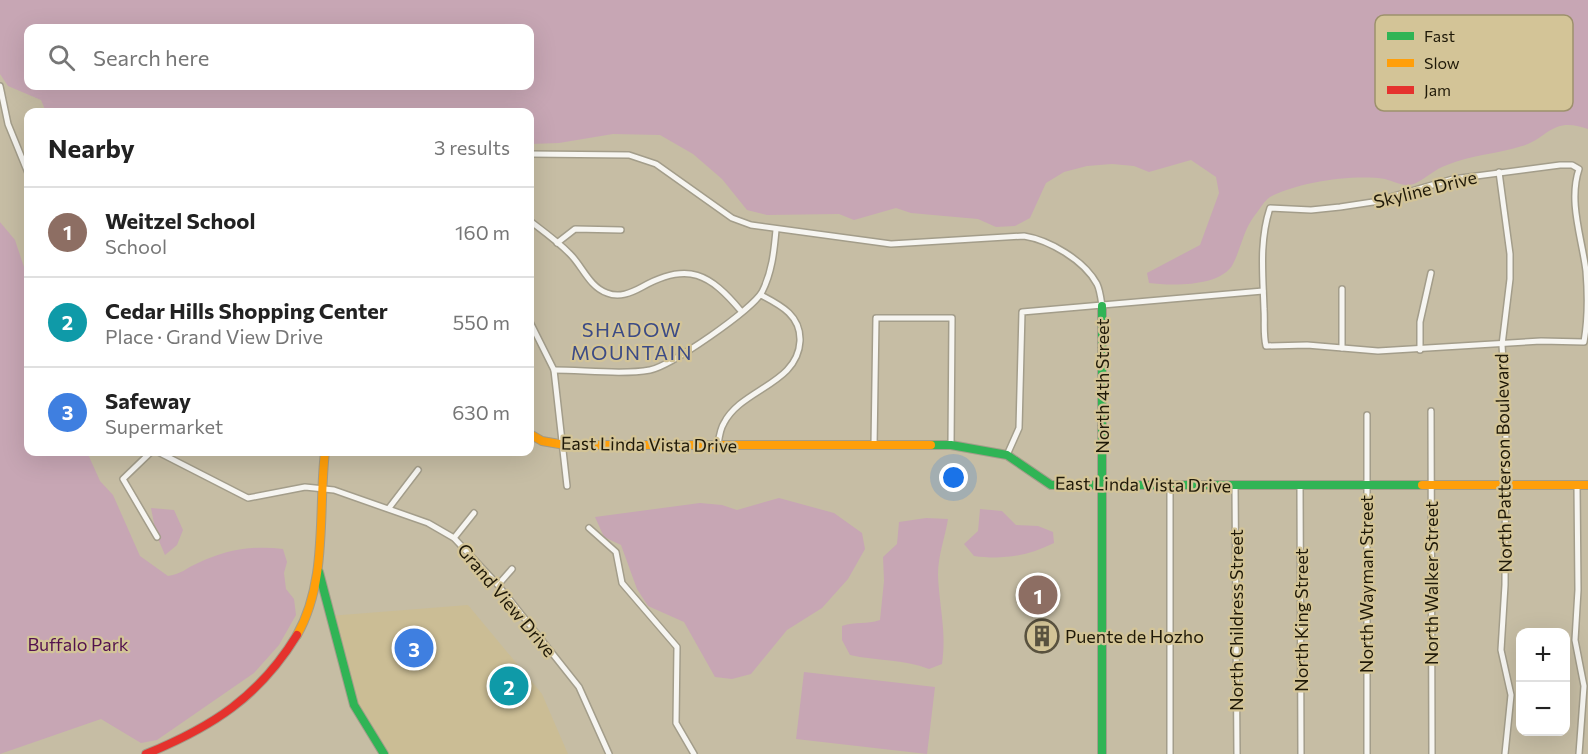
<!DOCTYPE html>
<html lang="en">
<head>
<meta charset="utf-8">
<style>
  body { margin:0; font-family:Commissioner,sans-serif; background:#f2f2f2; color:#222 }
  .controls { position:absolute; right:18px; bottom:18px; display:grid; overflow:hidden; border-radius:12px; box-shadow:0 6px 24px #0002 }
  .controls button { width:54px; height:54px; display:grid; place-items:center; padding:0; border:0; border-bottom:2px solid #e0e0e0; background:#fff; color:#222; font:30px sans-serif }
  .you { position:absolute; left:954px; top:478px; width:21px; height:21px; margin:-15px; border:4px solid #fff; border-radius:50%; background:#1a73e8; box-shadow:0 0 0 9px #1a73e833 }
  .badge { display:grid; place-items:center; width:39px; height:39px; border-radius:50%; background:#b45309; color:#fff; font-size:20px; font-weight:700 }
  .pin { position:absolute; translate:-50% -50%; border:3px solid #fff; box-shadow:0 2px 6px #0006 }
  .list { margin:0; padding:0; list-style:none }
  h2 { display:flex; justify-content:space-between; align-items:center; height:78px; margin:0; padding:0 24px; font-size:26px }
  h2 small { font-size:20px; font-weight:400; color:#767676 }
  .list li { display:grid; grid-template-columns:39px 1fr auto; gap:18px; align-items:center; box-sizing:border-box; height:90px; padding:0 24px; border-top:2px solid #e0e0e0 }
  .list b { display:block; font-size:22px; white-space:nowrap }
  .list p { margin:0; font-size:20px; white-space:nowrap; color:#767676 }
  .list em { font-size:20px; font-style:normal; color:#767676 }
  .icon { flex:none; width:33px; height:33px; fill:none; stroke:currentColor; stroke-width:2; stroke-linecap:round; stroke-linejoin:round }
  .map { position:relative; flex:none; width:1588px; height:754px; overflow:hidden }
  .search { position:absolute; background:#fff; box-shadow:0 6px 24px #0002; left:24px; top:24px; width:510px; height:66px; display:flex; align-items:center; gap:15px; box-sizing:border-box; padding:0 21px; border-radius:12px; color:#767676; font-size:22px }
  .panel { position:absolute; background:#fff; box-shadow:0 6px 24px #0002; left:24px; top:108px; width:510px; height:348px; border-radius:12px }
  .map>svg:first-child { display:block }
  .built { fill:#cbbd95 }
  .green { fill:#c7a6b4; fill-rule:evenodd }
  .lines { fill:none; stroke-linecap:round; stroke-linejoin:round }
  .street-casing { stroke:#a39d8a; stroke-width:8 }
  .fast-casing { stroke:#a39d8a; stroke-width:10 }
  .slow-casing { stroke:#a39d8a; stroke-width:10 }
  .jam-casing { stroke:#a39d8a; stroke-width:10 }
  .street { stroke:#f6f5f1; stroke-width:5 }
  .fast { stroke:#30b455; stroke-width:8 }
  .slow { stroke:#ff9f0a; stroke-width:8 }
  .jam { stroke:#e5322d; stroke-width:8 }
  .labels { text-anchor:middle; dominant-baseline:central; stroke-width:4.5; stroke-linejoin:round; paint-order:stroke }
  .street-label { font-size:18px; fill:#1f1908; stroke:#d3c497 }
  .poi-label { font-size:18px; fill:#1f1908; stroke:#d3c497; text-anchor:start }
  .park-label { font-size:18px; fill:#52114e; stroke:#d3c497 }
  .neighbourhood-label { font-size:20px; letter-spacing:1.5px; fill:#3c4b86; stroke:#d3c497 }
  .key { fill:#d3c497; stroke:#9d916c; stroke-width:1.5 }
  .key-label { font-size:16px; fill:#1f1908 }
</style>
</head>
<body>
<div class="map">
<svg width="1588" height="754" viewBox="0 0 1588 754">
  <rect width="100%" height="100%" fill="#c6bda4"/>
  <path class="built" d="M468 605 542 694 568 754H384L359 715 329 616Z"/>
  <g class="green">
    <path d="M0 0H1588V129C1578 126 1568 123 1557 127 1546 131 1537 142 1522 146 1497 154 1470 155 1447 165 1435 169 1426 178 1416 183 1404 188 1396 182 1385 179 1354 174 1298 182 1270 197 1264 201 1260 209 1255 215 1243 231 1242 246 1233 264 1221 287 1171 286 1149 283L1147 273 1200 245 1219 193 1216 177 1191 160 1149 172 1134 166 1112 164 1087 166 1064 172 1046 183 1030 218 1015 226 996 227 978 219 911 213 896 208 854 220 839 214 767 215 747 210 722 179 693 154 660 135 613 134 559 143 530 144V112H46L41 100 8 86 0 74ZM28 28H530V86H28Z"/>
    <path d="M0 222 15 240 28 279V452H87L100 481 113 495 140 556 168 576C182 574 186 568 198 563 225 550 253 545 283 549L287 562 284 573 286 589 294 599 296 615 279 645 254 673 157 740 141 743 101 719 0 754Z"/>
    <path d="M779 498 834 513 862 533 865 549 848 579 822 608 787 630 751 674 732 679 715 677 684 622 648 606 637 589 621 545 604 537 595 517 700 503 722 505 737 510Z"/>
    <path d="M151 508 174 510 183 530 177 545 165 555 156 534Z"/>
    <path d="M980 509 1002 511 1016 525 1038 526 1053 532 1054 543C1028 556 1003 560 974 556L964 544 978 531Z"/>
    <path d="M926 518 948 519C945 538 938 555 938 575 939 605 947 633 942 664L929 669C904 659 876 661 850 655L842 640V626C856 621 866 625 880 620L884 581 883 557 897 544 899 522Z"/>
    <path d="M804 672 935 687 927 754 796 739Z"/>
  </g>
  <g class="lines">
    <g class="street-casing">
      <g id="street">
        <path d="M0 86 8 124 28 173"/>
        <path d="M530 154 629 155 656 164 732 218 751 225 891 244 1024 236C1049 240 1084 260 1097 284 1100 290 1101 299 1102 306"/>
        <path d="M1560 165H1572L1579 169C1568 202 1582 238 1586 271 1588 295 1588 319 1584 342L1541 341 1378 351 1307 345 1266 346C1263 333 1265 322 1264 309 1263 276 1259 241 1270 208L1311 210 1340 207 1373 202 1453 179Z"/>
        <path d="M1499 172 1510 254V279L1502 345 1506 410 1505 585 1501 650 1511 695 1505 754"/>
        <path d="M530 221C543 231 557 241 569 253 582 265 589 287 607 293 619 298 631 293 642 287 688 261 710 274 741 311"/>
        <path d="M557 243 575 229 621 230"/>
        <path d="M1342 289V348"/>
        <path d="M530 322 554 370 567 486"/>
        <path d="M1420 350V322L1431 273"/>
        <path d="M554 370C583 370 622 375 650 370 671 366 752 310 762 292 772 272 774 252 776 230"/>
        <path d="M1431 411 1432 754"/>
        <path d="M1367 415V754"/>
        <path d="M718 445C719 438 720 429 724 423 741 389 798 384 800 341 801 315 780 305 761 295"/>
        <path d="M874 446 876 318H952L951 445"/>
        <path d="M151 452 123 479 157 537"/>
        <path d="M158 452 248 498 305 487 334 490 428 523 454 538 498 585 579 687 609 754"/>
        <path d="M1007 455 1019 428 1022 312 1263 291"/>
        <path d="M1235 485 1237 754"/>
        <path d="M1300 485 1301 754"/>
        <path d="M1577 485 1578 590 1575 640 1584 686 1579 754"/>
        <path d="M389 508 418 470"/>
        <path d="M589 528 616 552 622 583 677 647 676 723 694 754"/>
        <path d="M454 538 474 513"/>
        <path d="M498 585 512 569"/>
        <path d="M1170 754V485"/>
      </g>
    </g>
    <g class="fast-casing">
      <g id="fast">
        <path d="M1102 306V754"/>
        <path d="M931 445H951L1007 455 1051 485H1422"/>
        <path d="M319 572 354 705 384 754"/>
      </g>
    </g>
    <g class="slow-casing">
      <g id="slow">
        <path d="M530 434 542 441 565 445H931"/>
        <path d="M1422 485H1588"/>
        <path d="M297 635C328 581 318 511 325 452"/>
      </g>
    </g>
    <g class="jam-casing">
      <path id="jam" d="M146 754C212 727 259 697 297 635"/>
    </g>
    <use href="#street" class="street"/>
    <use href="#fast" class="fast"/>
    <use href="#slow" class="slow"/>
    <use href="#jam" class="jam"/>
  </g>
  <defs>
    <g id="building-ring" transform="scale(1.725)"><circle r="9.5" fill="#d3c497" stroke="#59523f" stroke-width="1.5"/><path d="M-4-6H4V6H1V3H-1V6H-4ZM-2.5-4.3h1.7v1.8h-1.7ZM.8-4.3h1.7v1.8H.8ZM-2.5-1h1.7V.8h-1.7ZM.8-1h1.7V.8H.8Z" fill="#59523f"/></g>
  </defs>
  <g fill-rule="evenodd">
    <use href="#building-ring" x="1042" y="636"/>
  </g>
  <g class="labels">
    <g class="street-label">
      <text transform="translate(1425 189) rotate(-14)">Skyline Drive</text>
      <text transform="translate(1102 386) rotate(-90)">North 4th Street</text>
      <text transform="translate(649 444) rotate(1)">East Linda Vista Drive</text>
      <text transform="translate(1503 463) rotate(-91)">North Patterson Boulevard</text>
      <text transform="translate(1143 484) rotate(1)">East Linda Vista Drive</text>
      <text transform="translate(1431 583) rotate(-90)">North Walker Street</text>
      <text transform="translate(1366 584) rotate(-90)">North Wayman Street</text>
      <text transform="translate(507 600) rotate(50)">Grand View Drive</text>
      <text transform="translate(1236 620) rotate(-90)">North Childress Street</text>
      <text transform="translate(1301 620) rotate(-90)">North King Street</text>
    </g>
    <g class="poi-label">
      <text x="1065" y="636">Puente de Hozho</text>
    </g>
    <g class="park-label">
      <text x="78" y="644">Buffalo Park</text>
    </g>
    <g class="neighbourhood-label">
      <text x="632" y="329">SHADOW<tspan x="632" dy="23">MOUNTAIN</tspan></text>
    </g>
  </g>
  <rect x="1375" y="15" width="198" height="96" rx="9" class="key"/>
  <rect x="1387" y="32" width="27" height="8" fill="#30b455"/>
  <rect x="1387" y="59" width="27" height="8" fill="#ff9f0a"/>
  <rect x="1387" y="86" width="27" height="8" fill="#e5322d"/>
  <g class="key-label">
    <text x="1424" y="42">Fast</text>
    <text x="1424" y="69">Slow</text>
    <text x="1424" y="96">Jam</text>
  </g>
</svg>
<div class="controls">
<button>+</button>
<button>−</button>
</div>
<div class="you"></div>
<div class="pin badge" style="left:1038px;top:595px;background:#8d6e63">1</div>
<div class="pin badge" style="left:509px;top:686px;background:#0f9aa8">2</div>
<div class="pin badge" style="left:414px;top:648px;background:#3f7fe0">3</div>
<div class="search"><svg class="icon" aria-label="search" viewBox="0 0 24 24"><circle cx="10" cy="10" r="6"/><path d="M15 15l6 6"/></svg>Search here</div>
<section class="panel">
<h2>Nearby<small>3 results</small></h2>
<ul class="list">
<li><span class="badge" style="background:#8d6e63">1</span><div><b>Weitzel School</b><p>School</p></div><em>160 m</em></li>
<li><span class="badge" style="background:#0f9aa8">2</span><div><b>Cedar Hills Shopping Center</b><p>Place · Grand View Drive</p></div><em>550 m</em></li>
<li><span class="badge" style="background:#3f7fe0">3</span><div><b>Safeway</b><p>Supermarket</p></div><em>630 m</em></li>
</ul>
</section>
</div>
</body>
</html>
